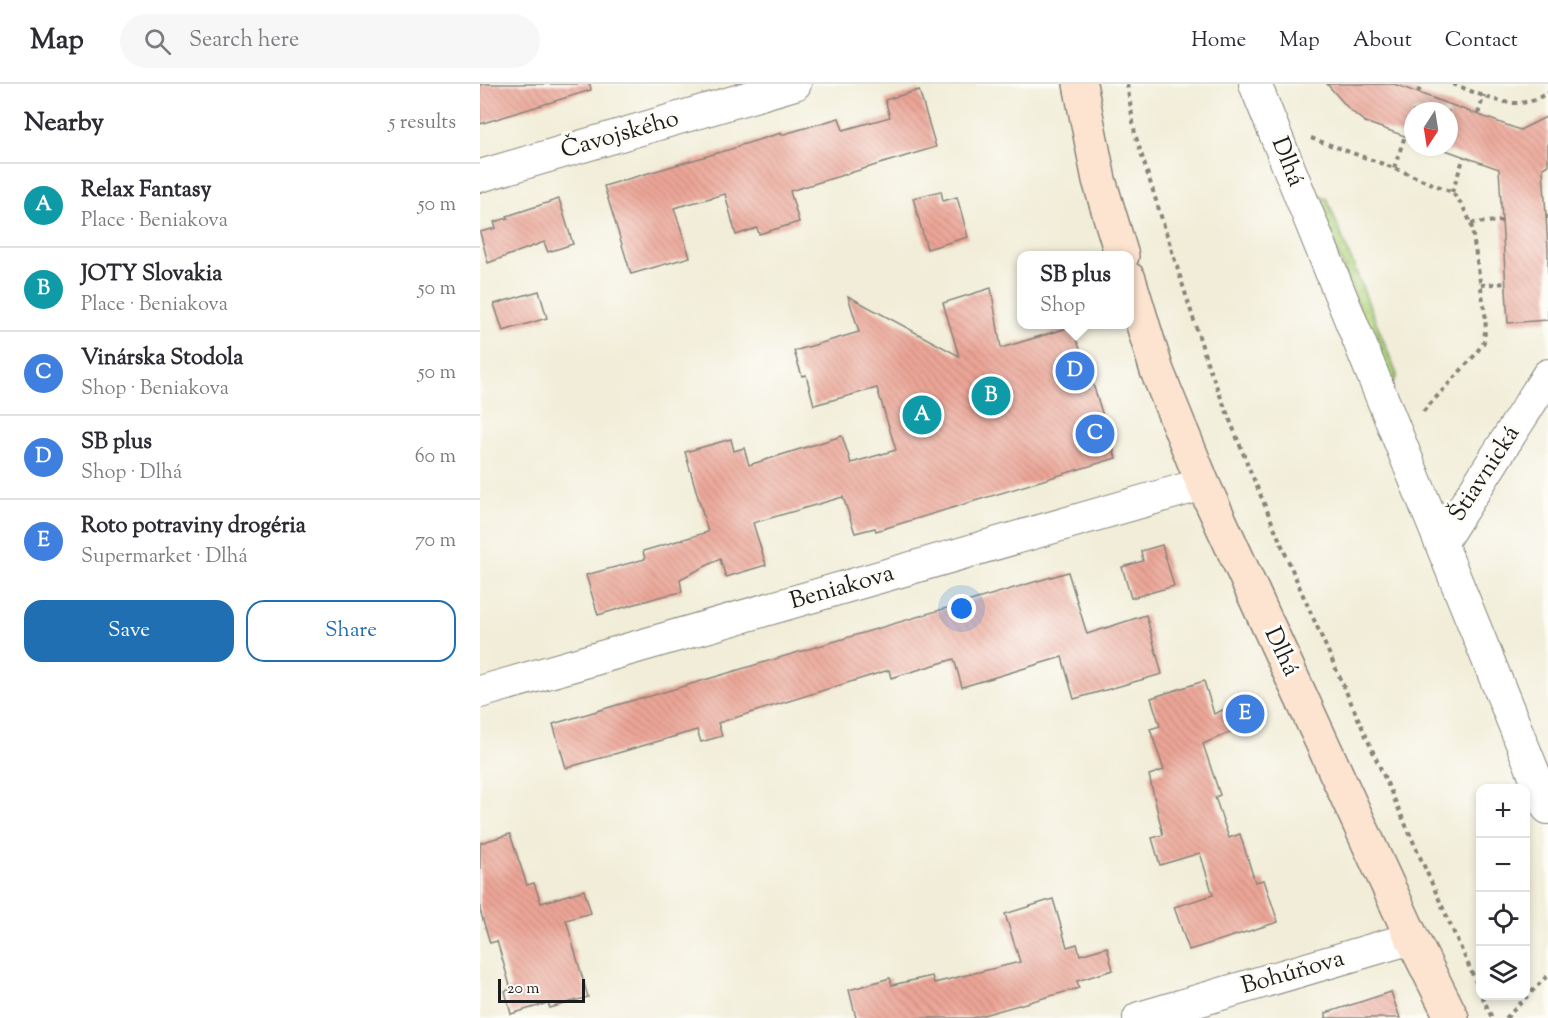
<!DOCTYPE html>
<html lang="en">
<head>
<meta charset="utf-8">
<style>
  body { margin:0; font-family:"Sorts Mill Goudy",serif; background:#f7f7f7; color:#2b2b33 }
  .controls { position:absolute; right:18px; bottom:18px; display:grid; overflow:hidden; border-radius:12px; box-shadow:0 3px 9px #0003 }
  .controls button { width:54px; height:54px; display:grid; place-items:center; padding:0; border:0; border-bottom:2px solid #e1e1e2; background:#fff; color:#2b2b33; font:30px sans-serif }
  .compass { position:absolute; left:924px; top:18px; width:54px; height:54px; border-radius:50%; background:#fff; box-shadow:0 3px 9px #0003; rotate:192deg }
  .scale { position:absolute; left:18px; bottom:15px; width:87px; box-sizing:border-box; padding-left:6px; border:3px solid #1c1c1c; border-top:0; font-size:16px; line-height:21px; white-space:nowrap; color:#1c1c1c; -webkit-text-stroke:4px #fdfcf7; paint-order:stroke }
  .you { position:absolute; left:482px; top:525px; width:21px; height:21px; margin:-15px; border:4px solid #fff; border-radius:50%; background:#1a73e8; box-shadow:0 0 0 9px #1a73e833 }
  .badge { display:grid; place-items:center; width:39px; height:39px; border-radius:50%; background:#1f6fb2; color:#fff; font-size:20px; font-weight:700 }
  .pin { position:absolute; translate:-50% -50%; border:3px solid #fff; box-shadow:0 2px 6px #0006 }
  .popup { position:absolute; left:537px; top:167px; width:117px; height:78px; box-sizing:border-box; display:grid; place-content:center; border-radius:12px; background:#fff; filter:drop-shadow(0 2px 4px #0005); font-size:20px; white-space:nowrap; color:#7c7c81 }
  .popup b { font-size:22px; color:#2b2b33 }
  .popup::after { content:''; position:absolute; left:50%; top:100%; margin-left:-12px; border:12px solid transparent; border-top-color:#fff }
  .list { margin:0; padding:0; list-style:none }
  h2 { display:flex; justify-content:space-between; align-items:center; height:78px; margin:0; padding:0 24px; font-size:26px }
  h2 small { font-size:20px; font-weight:400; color:#7c7c81 }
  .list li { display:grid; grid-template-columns:39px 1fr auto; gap:18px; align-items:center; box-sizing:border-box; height:84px; padding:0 24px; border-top:2px solid #e1e1e2 }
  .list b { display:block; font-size:22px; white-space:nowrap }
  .list p { margin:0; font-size:20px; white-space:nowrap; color:#7c7c81 }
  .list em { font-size:20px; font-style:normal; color:#7c7c81 }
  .actions { display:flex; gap:12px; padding:18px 24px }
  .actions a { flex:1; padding:14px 0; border:2px solid #1f6fb2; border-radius:18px; text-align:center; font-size:21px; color:#1f6fb2 }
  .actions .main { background:#1f6fb2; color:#fff }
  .icon { flex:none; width:33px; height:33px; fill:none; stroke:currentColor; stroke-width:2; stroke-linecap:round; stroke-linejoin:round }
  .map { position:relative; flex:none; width:1068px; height:934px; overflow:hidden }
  header { display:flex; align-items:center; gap:36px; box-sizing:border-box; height:84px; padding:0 30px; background:#fff; border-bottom:2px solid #e1e1e2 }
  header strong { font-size:28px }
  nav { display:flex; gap:33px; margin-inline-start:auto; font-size:21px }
  .search { width:420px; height:54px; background:#f7f7f7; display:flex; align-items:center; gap:15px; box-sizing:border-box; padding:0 21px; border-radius:33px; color:#7c7c81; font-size:22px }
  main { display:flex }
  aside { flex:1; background:#fff }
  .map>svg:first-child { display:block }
  .grass { fill:url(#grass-dots); stroke:#66794e; stroke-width:1.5 }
  .building { fill:url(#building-back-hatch) }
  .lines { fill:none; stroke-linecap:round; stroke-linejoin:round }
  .street-casing { stroke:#86847a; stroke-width:34 }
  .secondary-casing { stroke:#86847a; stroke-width:36 }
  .path { stroke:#86847a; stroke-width:4; stroke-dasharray:4.5 4.5; stroke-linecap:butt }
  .street { stroke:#fff; stroke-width:32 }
  .secondary { stroke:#fde4d1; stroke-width:33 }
  .labels { text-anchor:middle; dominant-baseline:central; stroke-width:6; stroke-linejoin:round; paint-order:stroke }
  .street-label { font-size:24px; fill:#1c1c1c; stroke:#fdfcf7 }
</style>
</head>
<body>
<header>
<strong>Map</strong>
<div class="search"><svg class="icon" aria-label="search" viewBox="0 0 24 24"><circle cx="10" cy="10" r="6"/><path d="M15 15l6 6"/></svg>Search here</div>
<nav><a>Home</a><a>Map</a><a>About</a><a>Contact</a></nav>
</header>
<main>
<aside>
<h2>Nearby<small>5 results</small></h2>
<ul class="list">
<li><span class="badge" style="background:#0f9aa8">A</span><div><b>Relax Fantasy</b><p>Place · Beniakova</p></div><em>50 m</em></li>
<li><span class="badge" style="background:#0f9aa8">B</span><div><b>JOTY Slovakia</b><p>Place · Beniakova</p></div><em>50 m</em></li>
<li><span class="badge" style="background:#3f7fe0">C</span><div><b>Vinárska Stodola</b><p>Shop · Beniakova</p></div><em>50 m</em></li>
<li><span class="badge" style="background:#3f7fe0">D</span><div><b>SB plus</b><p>Shop · Dlhá</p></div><em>60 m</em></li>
<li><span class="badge" style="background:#3f7fe0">E</span><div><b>Roto potraviny drogéria</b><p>Supermarket · Dlhá</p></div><em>70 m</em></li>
</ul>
<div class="actions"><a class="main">Save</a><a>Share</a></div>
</aside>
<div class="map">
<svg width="1068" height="934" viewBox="0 0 1068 934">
  <defs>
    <pattern id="grass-dots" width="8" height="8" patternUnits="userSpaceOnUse" patternTransform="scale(1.5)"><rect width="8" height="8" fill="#b0d67f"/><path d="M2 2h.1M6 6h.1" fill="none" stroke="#97b76d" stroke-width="1.8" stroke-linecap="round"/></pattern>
    <pattern id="building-back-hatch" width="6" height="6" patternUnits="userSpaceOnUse" patternTransform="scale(1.5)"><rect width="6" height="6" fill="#eba596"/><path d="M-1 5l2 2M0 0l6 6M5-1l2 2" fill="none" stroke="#c98d81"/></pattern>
  </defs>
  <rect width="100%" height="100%" fill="#fdfcf7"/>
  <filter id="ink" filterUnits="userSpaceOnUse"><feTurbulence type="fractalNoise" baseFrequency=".0167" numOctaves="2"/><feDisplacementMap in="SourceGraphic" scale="12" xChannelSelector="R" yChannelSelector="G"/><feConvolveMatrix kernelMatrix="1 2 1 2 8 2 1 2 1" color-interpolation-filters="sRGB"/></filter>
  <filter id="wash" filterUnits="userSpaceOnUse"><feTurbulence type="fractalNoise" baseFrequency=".008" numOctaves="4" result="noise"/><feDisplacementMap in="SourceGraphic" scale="24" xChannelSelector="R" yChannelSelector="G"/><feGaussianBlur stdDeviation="1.35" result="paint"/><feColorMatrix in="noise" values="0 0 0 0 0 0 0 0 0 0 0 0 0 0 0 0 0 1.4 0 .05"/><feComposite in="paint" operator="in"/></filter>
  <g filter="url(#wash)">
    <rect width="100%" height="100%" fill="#f1edd8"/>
    <path class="grass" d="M840 111 847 115 917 291 914 298 907 294 837 118Z"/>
    <g id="blocks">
      <g class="building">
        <path d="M0 0H110L111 6 0 40Z"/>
        <path d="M847 0H914L1040 46 1068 32V81L1063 84 1068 164V236L1028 239 1019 85 957 63H969V27H933V55L885 38 869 25Z"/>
        <path d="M439 6 456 63 310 107 319 138 279 150 277 144 256 151 245 110 194 124 210 173 151 190 124 102 258 63V62L301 49V51L359 34 363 46 410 33 405 16Z"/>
        <path d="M461 107 463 117 477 113 488 153 447 165 433 114Z"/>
        <path d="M79 115 93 160 68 168 64 158 8 179 0 148 16 144 14 138 28 134 27 132Z"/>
        <path d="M511 204 521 264 591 243 608 284 636 374 396 447 395 444 375 449 363 413 273 439 286 481 246 493 240 475 200 495 202 508 179 513 118 531 106 491 165 475 163 467 228 448 205 368 251 355 254 367 264 364 269 381 362 352 371 379 416 366 397 304 334 321 326 291 322 292 314 267 379 248 368 212 479 272 463 219Z"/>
        <path d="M59 207 67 234 23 247 14 220Z"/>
        <path d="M682 461 694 502 651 514 642 483 663 477 661 467Z"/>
        <path d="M588 488 607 550 666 531 682 590 594 615 582 573 482 603 474 575 411 594 409 586 238 639 242 652 221 658 217 646 86 684 73 640 164 613V614Z"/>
        <path d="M724 597 734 630 769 614 778 636 723 660 740 711 735 713 749 754 760 750 775 798 784 796 798 838 709 866 694 823 733 811 720 769 680 781 672 754 683 751 669 691 684 686 670 645 680 642 671 614Z"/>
        <path d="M30 750 47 801 54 799 61 819 104 806 111 829 86 836 108 913 70 924 68 919 31 930 25 907 31 905 17 857 10 859 0 826V759Z"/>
        <path d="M573 815 587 863 597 860 600 871 627 863 633 886 597 897 599 904 493 934H376L369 906 410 894 412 901 452 892 454 899 540 878 525 830Z"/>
        <path d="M911 908 920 934H846V929Z"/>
      </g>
    </g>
  </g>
  <g filter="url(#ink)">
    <use href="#blocks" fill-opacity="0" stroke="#86847a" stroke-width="1.5"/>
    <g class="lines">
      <g class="street-casing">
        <g id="street">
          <path d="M775 0 1068 724"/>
          <path d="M0 92 315 0"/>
          <path d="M961 459 1068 291"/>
          <path d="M0 608 723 400"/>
          <path d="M659 934 932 854"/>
        </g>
      </g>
      <g class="secondary-casing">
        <g id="secondary">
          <path d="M600 0 619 96 642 172"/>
          <path d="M649 195 677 287 723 400 932 854 972 934"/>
        </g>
      </g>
      <g class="path">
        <path d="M647 0 655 50 728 281 769 384 822 509 1000 907"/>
        <path d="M973 0C995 8 1022 23 1046 18 1054 17 1061 12 1068 9"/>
        <path d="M938 9 941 0"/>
        <path d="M998 30 1004 11"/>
        <path d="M831 54 914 84 972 108 982 121 991 139 1006 236 1004 258 994 272 941 330"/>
        <path d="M914 84 925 52"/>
        <path d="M972 108 984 73"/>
        <path d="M1066 133H1068"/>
        <path d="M991 139 1022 137"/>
        <path d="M1001 201 1026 199"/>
        <path d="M1002 912 1012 934"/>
        <path d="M1026 934 1068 891"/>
      </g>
      <use href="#street" class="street"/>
      <use href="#secondary" class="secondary"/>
    </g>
  </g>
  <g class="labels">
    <g class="street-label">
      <text transform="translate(140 51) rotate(-16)">Čavojského</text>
      <text transform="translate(807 78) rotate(68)">Dlhá</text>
      <text transform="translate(1005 390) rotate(-57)">Štiavnická</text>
      <text transform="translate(362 504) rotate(-16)">Beniakova</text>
      <text transform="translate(801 568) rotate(65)">Dlhá</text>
      <text transform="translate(813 889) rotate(-16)">Bohúňova</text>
    </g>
  </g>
</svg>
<div class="controls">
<button>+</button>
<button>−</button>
<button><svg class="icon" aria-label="locate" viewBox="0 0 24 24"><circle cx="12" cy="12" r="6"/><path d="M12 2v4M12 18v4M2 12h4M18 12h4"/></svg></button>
<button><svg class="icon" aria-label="layers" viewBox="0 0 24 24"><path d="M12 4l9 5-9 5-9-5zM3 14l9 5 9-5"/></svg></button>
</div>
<svg class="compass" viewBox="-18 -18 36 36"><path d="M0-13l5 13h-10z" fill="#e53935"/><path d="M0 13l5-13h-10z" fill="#7c7c81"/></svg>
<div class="scale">20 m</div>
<div class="you"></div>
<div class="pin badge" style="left:442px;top:331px;background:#0f9aa8">A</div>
<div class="pin badge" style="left:511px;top:312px;background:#0f9aa8">B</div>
<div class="pin badge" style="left:615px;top:350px;background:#3f7fe0">C</div>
<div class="pin badge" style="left:595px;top:287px;background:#3f7fe0">D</div>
<div class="popup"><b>SB plus</b>Shop</div>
<div class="pin badge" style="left:765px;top:630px;background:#3f7fe0">E</div>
</div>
</main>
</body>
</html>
